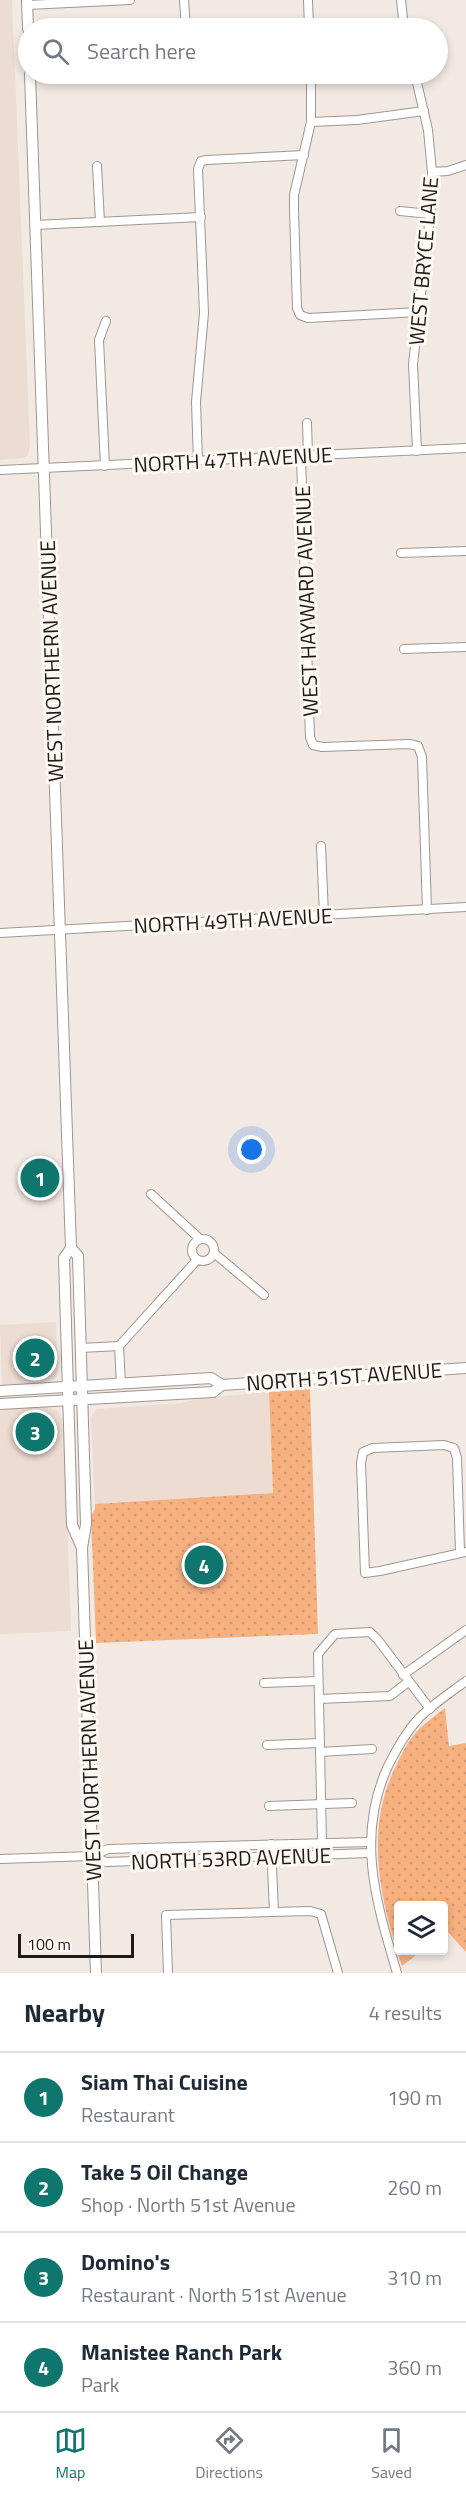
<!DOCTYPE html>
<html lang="en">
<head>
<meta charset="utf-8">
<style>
  body { margin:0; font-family:"Titillium Web",sans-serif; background:#f2f2f3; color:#1f2937 }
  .controls { position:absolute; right:18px; bottom:18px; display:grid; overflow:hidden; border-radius:6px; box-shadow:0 3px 9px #0003 }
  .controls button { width:54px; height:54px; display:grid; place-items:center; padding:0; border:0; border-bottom:2px solid #e0e1e3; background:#fff; color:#1f2937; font:30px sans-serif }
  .scale { position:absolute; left:18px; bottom:15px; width:116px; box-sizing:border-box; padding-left:6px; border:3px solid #1e1a18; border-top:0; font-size:16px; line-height:21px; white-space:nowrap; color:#1e1a18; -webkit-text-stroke:4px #fff7f2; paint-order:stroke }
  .you { position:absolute; left:252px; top:1150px; width:21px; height:21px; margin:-15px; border:4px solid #fff; border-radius:50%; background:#1a73e8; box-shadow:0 0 0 9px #1a73e833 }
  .badge { display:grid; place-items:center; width:39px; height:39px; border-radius:50%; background:#0f766e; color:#fff; font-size:20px; font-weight:700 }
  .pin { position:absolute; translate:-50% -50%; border:3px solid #fff; box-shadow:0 2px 6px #0006 }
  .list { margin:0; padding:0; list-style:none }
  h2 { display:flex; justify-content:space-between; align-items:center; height:78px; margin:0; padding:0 24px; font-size:26px }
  h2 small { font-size:20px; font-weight:400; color:#747a83 }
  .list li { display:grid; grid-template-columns:39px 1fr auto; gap:18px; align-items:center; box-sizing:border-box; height:90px; padding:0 24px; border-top:2px solid #e0e1e3 }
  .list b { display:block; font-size:22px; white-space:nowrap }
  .list p { margin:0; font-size:20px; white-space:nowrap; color:#747a83 }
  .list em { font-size:20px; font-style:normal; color:#747a83 }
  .icon { flex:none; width:33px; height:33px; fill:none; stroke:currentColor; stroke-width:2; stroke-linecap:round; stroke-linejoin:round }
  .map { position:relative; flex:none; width:466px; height:1973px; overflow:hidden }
  .search { position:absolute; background:#fff; box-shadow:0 3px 9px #0003; left:18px; right:18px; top:18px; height:66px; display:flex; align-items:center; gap:15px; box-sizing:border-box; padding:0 21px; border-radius:33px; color:#747a83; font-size:22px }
  .sheet { height:438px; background:#fff }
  nav { display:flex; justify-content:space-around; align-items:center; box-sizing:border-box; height:84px; border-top:2px solid #e0e1e3; background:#fff; font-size:16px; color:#747a83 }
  nav a { display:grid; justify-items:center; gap:3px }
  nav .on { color:#0f766e }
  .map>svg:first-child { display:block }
  .built { fill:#ecdcd1 }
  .park { fill:url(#park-dots) }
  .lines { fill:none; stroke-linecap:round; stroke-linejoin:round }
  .minor-casing { stroke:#9f9690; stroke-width:10 }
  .major-casing { stroke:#9f9690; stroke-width:12 }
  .minor { stroke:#fff; stroke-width:8 }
  .major { stroke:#fff; stroke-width:10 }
  .labels { text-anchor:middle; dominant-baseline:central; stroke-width:6; stroke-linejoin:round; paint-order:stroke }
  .street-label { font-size:21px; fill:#1e1a18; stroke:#fff7f2 }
</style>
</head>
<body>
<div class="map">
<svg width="466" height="1973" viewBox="0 0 466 1973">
  <defs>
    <pattern id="park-dots" width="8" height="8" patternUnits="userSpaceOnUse" patternTransform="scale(1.5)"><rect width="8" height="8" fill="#f7b181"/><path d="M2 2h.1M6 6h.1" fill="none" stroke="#d3986f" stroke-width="1.8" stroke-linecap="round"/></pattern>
  </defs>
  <rect width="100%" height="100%" fill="#f3e9e3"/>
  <g class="built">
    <path d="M0 0H12L30 446 28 455 24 458 0 460Z"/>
    <path d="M56 1322 58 1372 56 1378 49 1383 2 1385 0 1325Z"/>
    <path d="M269 1392 273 1493 95 1504 91 1419 96 1409 182 1403 203 1398Z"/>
    <path d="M47 1407 58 1411 64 1424 71 1631 0 1634V1409Z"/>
  </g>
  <g class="park">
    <path d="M310 1389 318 1634 96 1643 91 1516 95 1509V1504L273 1493 269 1392Z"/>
    <path d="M445 1708 449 1746 466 1743V1952L447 1931 444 1933V1906H398V1950L421 1951 402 1966C381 1903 364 1834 394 1770 401 1755 408 1740 420 1728 428 1721 437 1714 445 1708Z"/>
  </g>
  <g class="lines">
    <g class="minor-casing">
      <g id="minor">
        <path d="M184 0 186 28"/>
        <path d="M308 0 309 28"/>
        <path d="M401 0 404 28"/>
        <path d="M28 5 130 0"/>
        <path d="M311 74V122L294 195V210L297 308 300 315 308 318 419 312"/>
        <path d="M415 74 428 130 432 172 431 207 413 364 417 451"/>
        <path d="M311 122 357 120 424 111"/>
        <path d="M97 166 100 222"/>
        <path d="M432 172 448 171 466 165"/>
        <path d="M400 211 430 214"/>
        <path d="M35 225 201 217"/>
        <path d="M307 423 308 456"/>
        <path d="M301 456 310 737 313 745 322 747 409 744 418 746 422 757 427 910"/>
        <path d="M198 461 196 402 204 313 198 169 201 161 207 160 304 155"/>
        <path d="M105 466 99 340 106 321"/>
        <path d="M0 470 466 448"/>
        <path d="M401 553 466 551"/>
        <path d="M404 649 466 647"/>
        <path d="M321 846 324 915"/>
        <path d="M0 933 466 907"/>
        <path d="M151 1194 200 1239"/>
        <circle cx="203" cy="1250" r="11"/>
        <path d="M214 1253 264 1295"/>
        <path d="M80 1348 119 1346"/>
        <path d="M121 1384 119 1346 197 1260"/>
        <path d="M460 1552 457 1458 454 1448 444 1445 373 1448 363 1452 361 1463 365 1573 380 1571 466 1552"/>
        <path d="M403 1675 466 1630"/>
        <path d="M264 1683 318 1681"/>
        <path d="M319 1699 390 1696 408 1682"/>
        <path d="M267 1745 320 1743"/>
        <path d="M320 1752 372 1749"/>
        <path d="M269 1806 352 1803"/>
        <path d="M322 1843 318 1654 335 1634 370 1632 378 1640 430 1709"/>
        <path d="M271 1844 274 1912"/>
        <path d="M92 1856 106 1862 370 1853"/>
        <path d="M0 1859 92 1856 108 1849 370 1842"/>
        <path d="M168 1973 166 1915 310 1911 321 1914 338 1973"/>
        <path d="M397 1973C376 1902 355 1835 389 1764 398 1747 406 1732 419 1718 433 1704 450 1693 466 1681"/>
      </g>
    </g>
    <g class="major-casing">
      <g id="major">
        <path d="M27 0 28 29"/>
        <path d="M30 74 71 1248 64 1258 72 1525 82 1548"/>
        <path d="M71 1248 78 1256 86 1524 82 1548 96 1973"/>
        <path d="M0 1391 211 1378 222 1385"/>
        <path d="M0 1404 213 1392 222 1385 466 1368"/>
      </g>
    </g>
    <use href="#minor" class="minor"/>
    <use href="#major" class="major"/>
  </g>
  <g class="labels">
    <g class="street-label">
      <text transform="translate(423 261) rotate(-85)">WEST BRYCE LANE</text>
      <text transform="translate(233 459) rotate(-3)">NORTH 47TH AVENUE</text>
      <text transform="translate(306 601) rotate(-92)">WEST HAYWARD AVENUE</text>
      <text transform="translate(51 661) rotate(-92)">WEST NORTHERN AVENUE</text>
      <text transform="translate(233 920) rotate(-3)">NORTH 49TH AVENUE</text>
      <text transform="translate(344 1376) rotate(-4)">NORTH 51ST AVENUE</text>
      <text transform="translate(89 1760) rotate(-92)">WEST NORTHERN AVENUE</text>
      <text transform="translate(231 1858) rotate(-2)">NORTH 53RD AVENUE</text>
    </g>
  </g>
</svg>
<div class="controls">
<button><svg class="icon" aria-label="layers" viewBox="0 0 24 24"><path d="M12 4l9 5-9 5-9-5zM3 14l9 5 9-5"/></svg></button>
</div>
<div class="scale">100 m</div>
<div class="you"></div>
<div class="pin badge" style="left:40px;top:1178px">1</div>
<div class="pin badge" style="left:35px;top:1358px">2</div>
<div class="pin badge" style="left:35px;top:1432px">3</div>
<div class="pin badge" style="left:204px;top:1565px">4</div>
<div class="search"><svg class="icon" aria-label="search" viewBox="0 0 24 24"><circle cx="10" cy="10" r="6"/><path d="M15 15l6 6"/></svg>Search here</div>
</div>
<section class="sheet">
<h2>Nearby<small>4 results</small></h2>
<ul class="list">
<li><span class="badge">1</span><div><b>Siam Thai Cuisine</b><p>Restaurant</p></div><em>190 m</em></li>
<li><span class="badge">2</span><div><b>Take 5 Oil Change</b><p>Shop · North 51st Avenue</p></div><em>260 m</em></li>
<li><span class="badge">3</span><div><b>Domino's</b><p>Restaurant · North 51st Avenue</p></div><em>310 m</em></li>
<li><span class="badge">4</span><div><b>Manistee Ranch Park</b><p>Park</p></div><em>360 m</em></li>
</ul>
</section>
<nav>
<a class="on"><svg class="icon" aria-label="map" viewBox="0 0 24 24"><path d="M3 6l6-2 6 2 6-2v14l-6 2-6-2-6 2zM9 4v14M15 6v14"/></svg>Map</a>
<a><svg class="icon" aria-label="directions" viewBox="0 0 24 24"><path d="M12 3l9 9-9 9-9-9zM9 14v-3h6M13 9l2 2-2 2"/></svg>Directions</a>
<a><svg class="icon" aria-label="saved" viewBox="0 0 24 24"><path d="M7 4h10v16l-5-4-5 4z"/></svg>Saved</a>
</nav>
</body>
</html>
